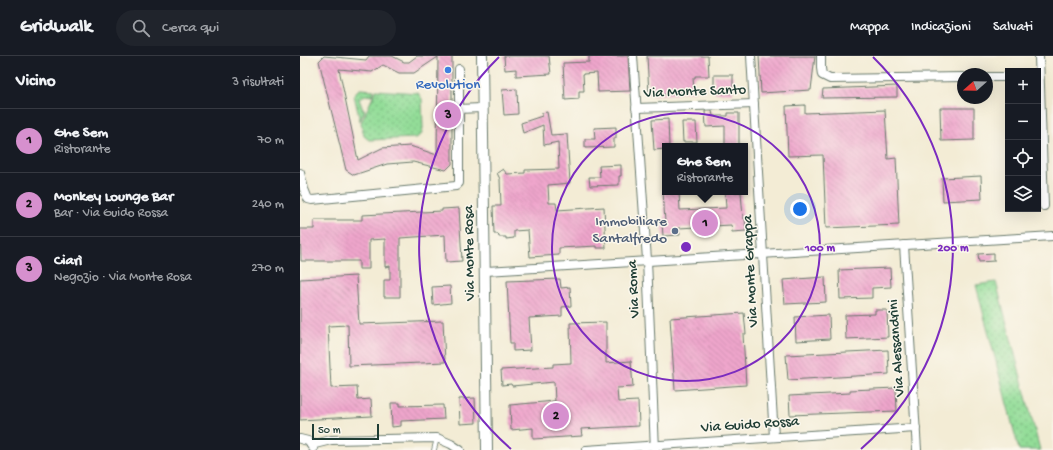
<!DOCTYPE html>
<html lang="it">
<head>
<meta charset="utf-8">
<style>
  body { margin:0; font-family:"Gochi Hand",sans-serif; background:#20242c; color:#f1f3f6 }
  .controls { position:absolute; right:12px; top:12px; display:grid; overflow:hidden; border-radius:0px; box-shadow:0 4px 16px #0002 }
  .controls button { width:36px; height:36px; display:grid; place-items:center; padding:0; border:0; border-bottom:1px solid #363941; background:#171b24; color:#f1f3f6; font:20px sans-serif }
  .compass { position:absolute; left:657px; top:12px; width:36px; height:36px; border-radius:50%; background:#171b24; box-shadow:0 4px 16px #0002; rotate:250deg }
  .scale { position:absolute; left:12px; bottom:10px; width:67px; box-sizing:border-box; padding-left:4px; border:2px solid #1f3d34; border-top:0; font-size:11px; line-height:14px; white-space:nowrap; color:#1f3d34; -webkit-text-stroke:3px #fbf7ec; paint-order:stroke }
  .you { position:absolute; left:500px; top:153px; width:14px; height:14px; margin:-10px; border:3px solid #fff; border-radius:50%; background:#1a73e8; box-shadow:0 0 0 6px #1a73e833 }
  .badge { display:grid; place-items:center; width:26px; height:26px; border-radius:50%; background:#d690ce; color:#111; font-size:13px; font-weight:700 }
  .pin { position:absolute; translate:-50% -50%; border:2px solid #fff; box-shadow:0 1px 4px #0006 }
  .popup { position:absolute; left:362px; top:87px; width:86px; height:52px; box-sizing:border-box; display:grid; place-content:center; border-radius:0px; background:#171b24; filter:drop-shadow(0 1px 3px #0005); font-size:13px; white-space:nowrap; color:#9ea1a6 }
  .popup b { font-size:15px; color:#f1f3f6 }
  .popup::after { content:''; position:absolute; left:50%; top:100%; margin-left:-8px; border:8px solid transparent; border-top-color:#171b24 }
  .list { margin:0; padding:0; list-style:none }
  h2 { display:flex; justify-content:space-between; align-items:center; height:52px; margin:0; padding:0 16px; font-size:17px }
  h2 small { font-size:13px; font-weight:400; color:#9ea1a6 }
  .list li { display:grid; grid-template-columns:26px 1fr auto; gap:12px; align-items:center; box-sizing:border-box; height:64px; padding:0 16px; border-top:1px solid #363941 }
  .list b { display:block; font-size:15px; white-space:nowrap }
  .list p { margin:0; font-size:13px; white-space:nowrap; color:#9ea1a6 }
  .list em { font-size:13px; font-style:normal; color:#9ea1a6 }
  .icon { flex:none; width:22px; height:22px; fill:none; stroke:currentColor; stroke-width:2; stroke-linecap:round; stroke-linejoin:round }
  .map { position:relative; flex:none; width:753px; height:394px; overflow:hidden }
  header { display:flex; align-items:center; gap:24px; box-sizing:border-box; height:56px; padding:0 20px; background:#171b24; border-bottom:1px solid #363941 }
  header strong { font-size:19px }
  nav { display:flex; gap:22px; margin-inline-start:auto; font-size:14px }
  .search { width:280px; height:36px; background:#20242c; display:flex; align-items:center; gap:10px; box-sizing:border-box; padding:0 14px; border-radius:22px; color:#9ea1a6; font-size:15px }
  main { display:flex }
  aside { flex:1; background:#171b24 }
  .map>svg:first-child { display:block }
  .grass { fill:url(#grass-dots); stroke:#598d66 }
  .building { fill:url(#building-back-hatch); fill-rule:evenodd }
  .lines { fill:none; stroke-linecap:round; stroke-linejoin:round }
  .service-casing { stroke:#697a6c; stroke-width:5.5 }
  .minor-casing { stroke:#697a6c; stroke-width:10 }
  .tertiary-casing { stroke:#697a6c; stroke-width:12 }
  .service { stroke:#fff; stroke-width:4 }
  .minor { stroke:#fff; stroke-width:8 }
  .tertiary { stroke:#fff; stroke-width:10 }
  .ring { fill:none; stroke:#7b2cbf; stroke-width:2 }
  .shop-dot { fill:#3f7fe0; stroke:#fbf7ec; stroke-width:1.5 }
  .service-dot { fill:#5c6f8a; stroke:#fbf7ec; stroke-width:1.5 }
  .labels { text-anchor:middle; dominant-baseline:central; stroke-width:3; stroke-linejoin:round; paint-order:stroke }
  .shop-label { font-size:15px; fill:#366cbe; stroke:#fbf7ec }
  .street-label { font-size:15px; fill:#1f3d34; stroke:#fbf7ec }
  .service-label { font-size:15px; fill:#4e5e75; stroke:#fbf7ec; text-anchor:end }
  .centre { fill:#7b2cbf; stroke:#fbf7ec; stroke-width:2 }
  .ring-label { font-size:12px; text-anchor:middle; font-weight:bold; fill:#7b2cbf; stroke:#fbf7ec; stroke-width:3; stroke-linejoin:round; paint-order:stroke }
</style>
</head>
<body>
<header>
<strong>Gridwalk</strong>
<div class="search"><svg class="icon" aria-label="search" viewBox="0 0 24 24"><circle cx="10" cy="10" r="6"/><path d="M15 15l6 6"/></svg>Cerca qui</div>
<nav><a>Mappa</a><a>Indicazioni</a><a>Salvati</a></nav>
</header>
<main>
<aside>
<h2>Vicino<small>3 risultati</small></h2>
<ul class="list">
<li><span class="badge">1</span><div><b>Ghe Sem</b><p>Ristorante</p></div><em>70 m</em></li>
<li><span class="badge">2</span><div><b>Monkey Lounge Bar</b><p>Bar · Via Guido Rossa</p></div><em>240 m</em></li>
<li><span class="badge">3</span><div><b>Ciarì</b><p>Negozio · Via Monte Rosa</p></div><em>270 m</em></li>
</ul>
</aside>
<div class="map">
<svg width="753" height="394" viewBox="0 0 753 394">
  <defs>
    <pattern id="grass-dots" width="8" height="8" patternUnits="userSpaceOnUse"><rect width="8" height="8" fill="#93dd98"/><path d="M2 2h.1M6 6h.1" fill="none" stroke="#77b47d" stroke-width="1.8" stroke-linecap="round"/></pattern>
    <pattern id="building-back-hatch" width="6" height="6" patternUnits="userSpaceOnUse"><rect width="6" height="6" fill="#efa6cc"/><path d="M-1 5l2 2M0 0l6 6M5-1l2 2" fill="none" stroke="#c188a6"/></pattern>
  </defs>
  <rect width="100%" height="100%" fill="#fbf7ec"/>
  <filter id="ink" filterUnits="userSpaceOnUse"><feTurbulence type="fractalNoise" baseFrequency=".025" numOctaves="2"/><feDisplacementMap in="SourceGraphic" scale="8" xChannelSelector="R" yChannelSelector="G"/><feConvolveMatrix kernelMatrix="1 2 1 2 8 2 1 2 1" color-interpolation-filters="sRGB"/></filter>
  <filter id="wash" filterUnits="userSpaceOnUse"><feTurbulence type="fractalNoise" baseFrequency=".012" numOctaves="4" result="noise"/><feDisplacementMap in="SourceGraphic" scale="16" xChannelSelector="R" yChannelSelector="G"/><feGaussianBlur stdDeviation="0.9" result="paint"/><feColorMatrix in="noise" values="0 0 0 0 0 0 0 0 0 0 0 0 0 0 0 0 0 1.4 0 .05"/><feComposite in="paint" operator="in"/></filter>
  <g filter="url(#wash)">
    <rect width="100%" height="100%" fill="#f3ecd5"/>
    <g class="grass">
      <path d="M60 33 74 34 72 40 65 39 59 43 63 54H65L60 65 54 39 57 35Z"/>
      <path d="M76 34 118 37 122 43 123 73 121 79 116 82 69 84 64 80 61 67Z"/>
      <path d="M696 226 740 394H719L676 229Z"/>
    </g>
    <g id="blocks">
      <g class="building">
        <path d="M24 0 66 4 69 0H92L104 6H109L117 0H152V108L146 114 113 106 87 108 54 119 46 114 19 5ZM138 1 137 99 110 90 82 92 58 104 39 13 72 16 83 9 99 17H114Z"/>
        <path d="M204 0H249L251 18 216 20V13L205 14Z"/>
        <path d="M289 0H328L330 35 298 36 297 17 283 18 284 35H279V43L265 44 263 7 289 6Z"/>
        <path d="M347 0H408L409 20H395V22H393L394 36H379V38L349 39Z"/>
        <path d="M459 0H515L511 34 461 37Z"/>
        <rect x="414" y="19" width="19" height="18"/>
        <path d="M597 30V41L522 42 523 33Z"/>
        <path d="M217 33 218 58 204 59 202 34Z"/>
        <path d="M505 49V57L585 54 588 103 596 102 599 169 526 172 523 99 488 100 486 50Z"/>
        <path d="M640 52H674V84L641 85Z"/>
        <path d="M405 55H412L413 60H428V57H439V90H425V70L406 71Z"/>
        <path d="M247 56 251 79 267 78 270 127 248 129 249 147H256L257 154 304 151 306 192H297V190L259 192V199L230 201 228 174 214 175V182L206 183V181H199L198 178H194L193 150H201L200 123 197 117 203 113 207 118 225 117V114L259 113 258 86 244 89 243 69 223 77 221 67 242 60V57Z"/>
        <path d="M368 63 369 90H365V93L354 94 352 64Z"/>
        <path d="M382 66H396L397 86H383Z"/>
        <path d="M316 71V82H314V91L285 92V83H295L294 72Z"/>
        <path d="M321 109V120H319V129L290 130 289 121H300L299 110Z"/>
        <path d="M681 120 682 143 643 145 642 122Z"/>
        <path d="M363 136H379L380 154 426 152 425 136H441L443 162H445L446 175 432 176 431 169 379 172 380 179 363 180 362 166H365Z"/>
        <path d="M159 152 162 205 146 206 145 179 100 182V241H84V224H90V210L85 211V183L69 184V213H59V205H1L0 173H14V164H62V159L142 155V153Z"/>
        <path d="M694 197V205L679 206 678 198Z"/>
        <path d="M590 212 591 231 572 232V242L540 243 539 214Z"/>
        <path d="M56 220 59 268 143 265 145 306 49 310 48 269 28 270 31 332 57 331 58 344 71 343 72 360 0 364V223Z"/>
        <path d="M525 221 526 246 485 248 483 224Z"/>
        <path d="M260 223 261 232 270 231 271 250 262 251V260L229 262 231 294 213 295V287H210L207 225Z"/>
        <path d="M150 230 151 247 133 249 132 231Z"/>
        <path d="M575 254H587L588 281 546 283 545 259 575 258Z"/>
        <path d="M444 257 446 278H443L446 329 375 334 370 262Z"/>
        <path d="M529 259 530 283 496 285 495 261Z"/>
        <path d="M306 266V307L331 305 333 331 317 332 318 346 338 345 339 370 281 373 282 380 233 383V372L211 374 210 349 255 345 254 326 212 330 211 328 202 329 201 314 253 311V308L271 307 270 267Z"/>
        <path d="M588 294 589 318 488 324 486 299Z"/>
        <path d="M596 332 597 355 490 359 489 340 550 337V334Z"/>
        <path d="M175 342 176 367 160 368 159 343Z"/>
        <path d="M91 347H100V350L143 349 144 363 101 365V370L92 371Z"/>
      </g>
    </g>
  </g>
  <g filter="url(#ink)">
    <use href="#blocks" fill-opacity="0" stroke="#697a6c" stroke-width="1"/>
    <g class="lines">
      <g class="service-casing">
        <path id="service" d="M134 394 137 382"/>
      </g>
      <g class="minor-casing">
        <g id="minor">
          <path d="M333 0 347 204 355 394"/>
          <path d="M451 0 474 381"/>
          <path d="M521 0V12L522 19 530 23 663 21"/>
          <path d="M739 0 744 150"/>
          <path d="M687 21H708"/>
          <path d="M336 52 454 48"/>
          <path d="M158 53 182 52"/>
          <path d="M0 117 4 133 8 143 12 144 156 130 159 127V13"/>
          <path d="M604 189 617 394"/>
          <path d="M186 215 753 180"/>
          <path d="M0 383 8 385 13 392"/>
          <path d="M11 389 31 384 137 382 151 388 160 394"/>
          <path d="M286 394 616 372"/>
        </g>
      </g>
      <g class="tertiary-casing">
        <path id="tertiary" d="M182 0 187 394"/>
      </g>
      <use href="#service" class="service"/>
      <use href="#minor" class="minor"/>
      <use href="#tertiary" class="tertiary"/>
    </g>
  </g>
  <g class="ring">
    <circle cx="386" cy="191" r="134"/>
    <path d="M211 393A267 267 0 0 1 199 1M573 1A267 267 0 0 1 561 393"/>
  </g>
  <circle class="shop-dot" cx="148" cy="14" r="4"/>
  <circle class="service-dot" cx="375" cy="175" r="4"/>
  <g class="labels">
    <g class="shop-label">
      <text x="148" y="29">Revolution</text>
    </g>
    <g class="street-label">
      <text transform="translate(395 36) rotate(-2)">Via Monte Santo</text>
      <text transform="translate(170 197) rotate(-91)">Via Monte Rosa</text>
      <text transform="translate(451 215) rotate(-93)">Via Monte Grappa</text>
      <text transform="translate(334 233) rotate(-93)">Via Roma</text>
      <text transform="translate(597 292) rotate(-94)">Via Alessandrini</text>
      <text transform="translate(450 369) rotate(-4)">Via Guido Rossa</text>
    </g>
    <g class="service-label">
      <text x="367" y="166">Immobiliare<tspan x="367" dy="17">Santalfredo</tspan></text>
    </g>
  </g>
  <circle cx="386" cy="191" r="6" class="centre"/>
  <g class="ring-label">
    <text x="520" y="195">100 m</text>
    <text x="653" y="195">200 m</text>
  </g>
</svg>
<div class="controls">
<button>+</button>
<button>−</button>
<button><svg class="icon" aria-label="locate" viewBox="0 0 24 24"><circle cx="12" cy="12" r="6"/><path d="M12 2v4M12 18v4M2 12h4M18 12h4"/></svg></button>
<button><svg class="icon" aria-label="layers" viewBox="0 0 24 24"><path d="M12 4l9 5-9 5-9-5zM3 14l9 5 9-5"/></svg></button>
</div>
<svg class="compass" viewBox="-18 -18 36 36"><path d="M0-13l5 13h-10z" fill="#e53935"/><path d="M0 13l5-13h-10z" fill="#9ea1a6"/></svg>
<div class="scale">50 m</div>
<div class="you"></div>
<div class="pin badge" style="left:405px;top:167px">1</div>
<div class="popup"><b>Ghe Sem</b>Ristorante</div>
<div class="pin badge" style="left:256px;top:360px">2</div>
<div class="pin badge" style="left:148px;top:59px">3</div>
</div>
</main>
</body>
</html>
